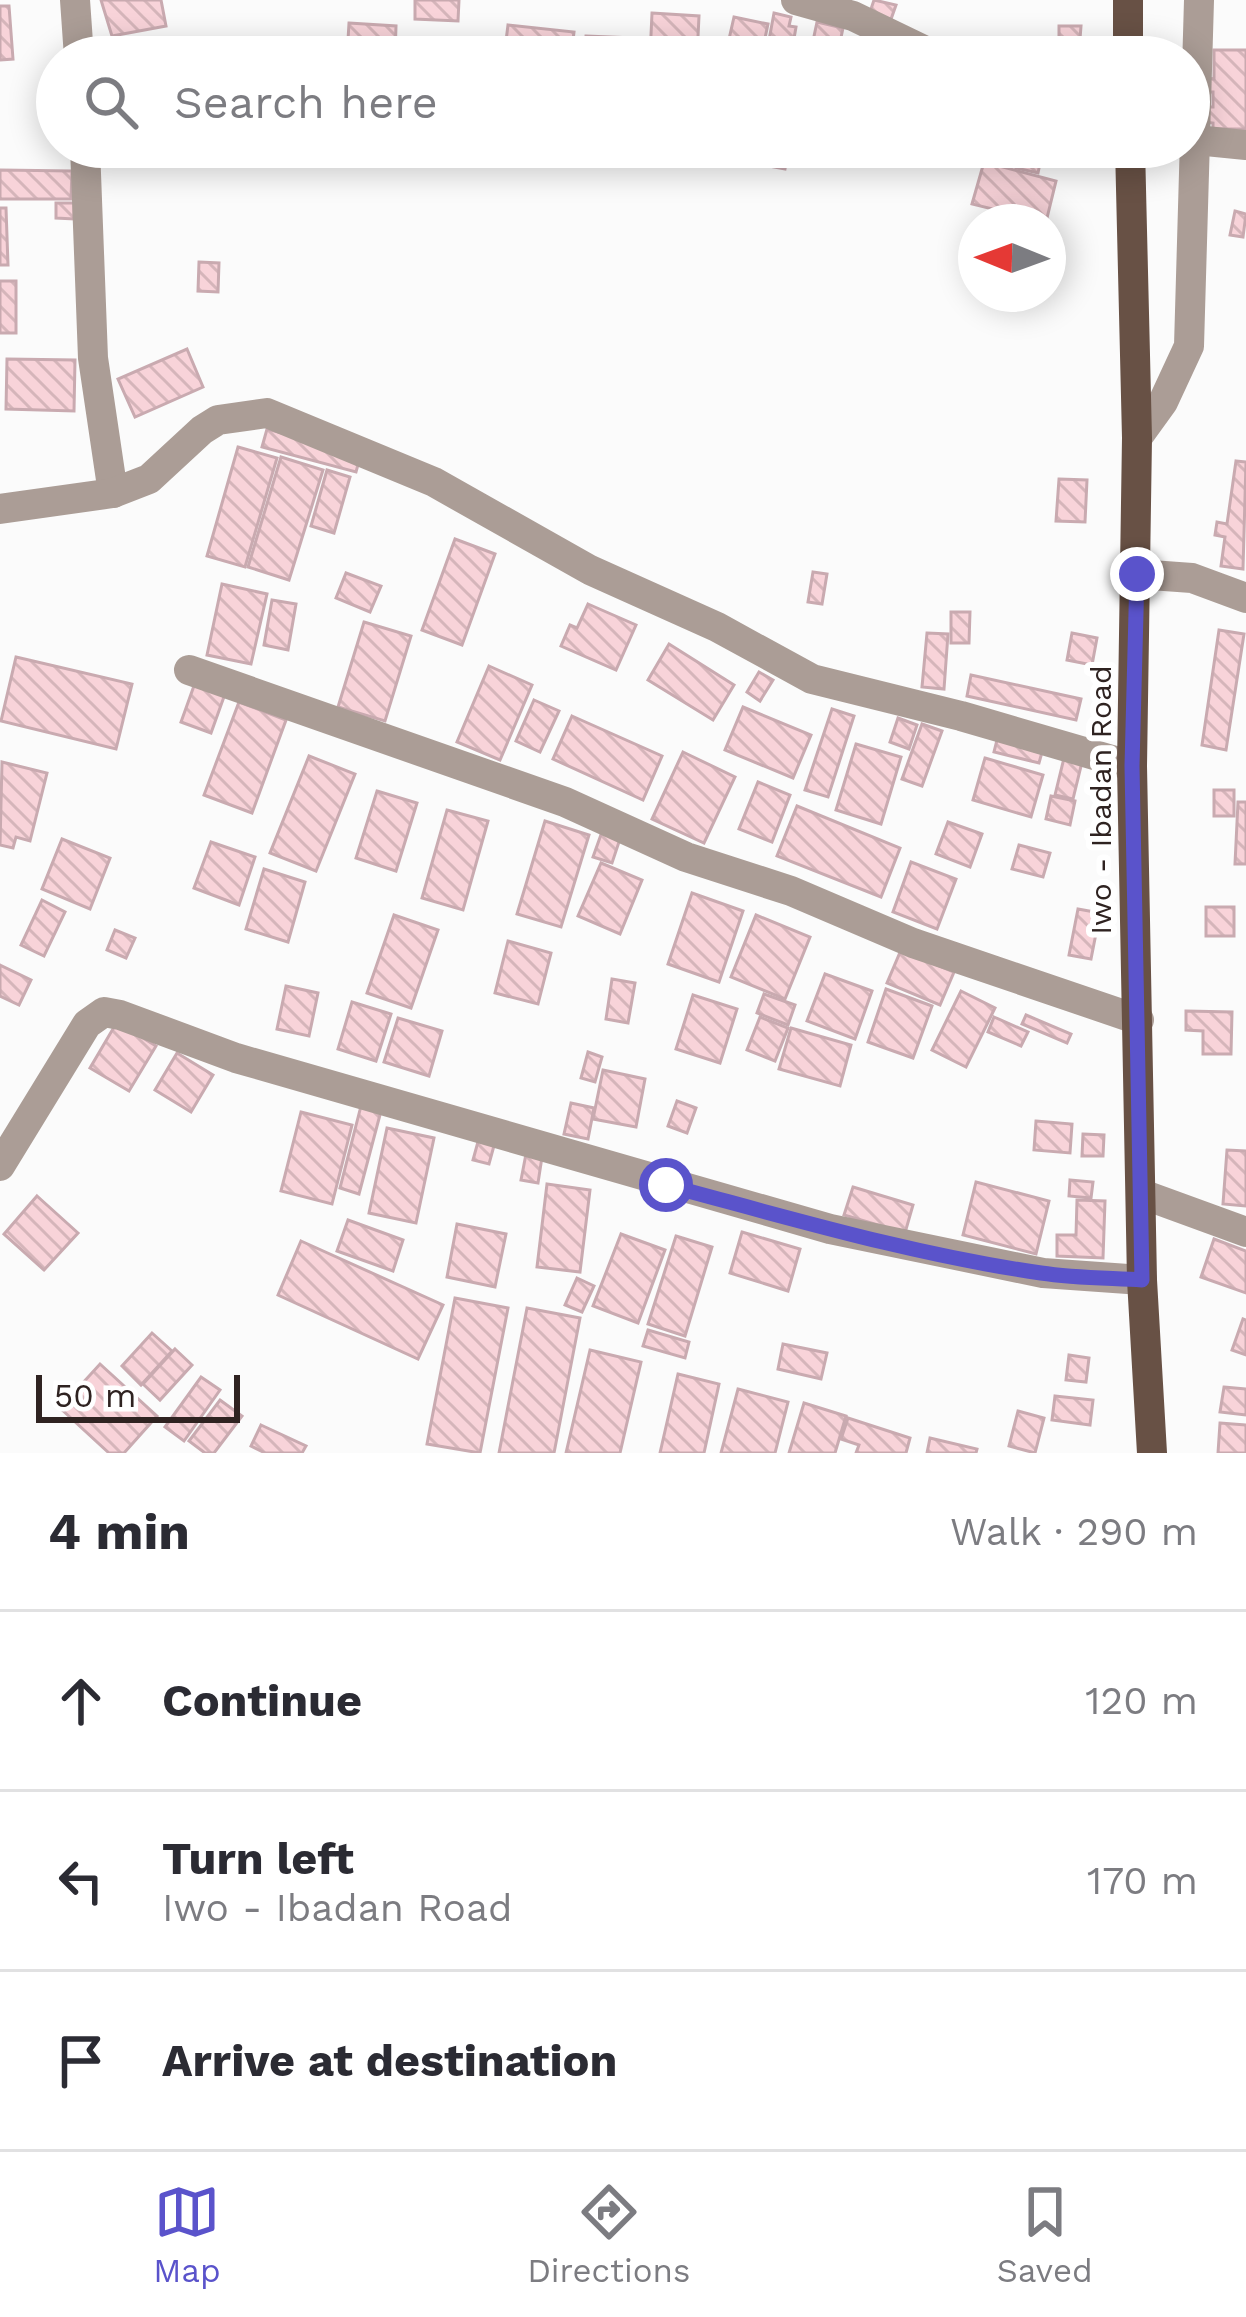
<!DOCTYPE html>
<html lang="en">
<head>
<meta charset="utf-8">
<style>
  body { margin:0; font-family:"Work Sans",sans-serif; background:#f2f2f3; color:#2b2b33 }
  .compass { position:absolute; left:958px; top:204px; width:108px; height:108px; border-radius:50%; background:#fff; box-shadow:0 6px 30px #0003; rotate:271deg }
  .scale { position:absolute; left:36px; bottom:30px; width:204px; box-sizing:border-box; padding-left:12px; border:6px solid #2f2321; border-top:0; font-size:33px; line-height:42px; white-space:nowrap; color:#2f2321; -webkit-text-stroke:9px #fff; paint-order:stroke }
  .stop { position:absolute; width:36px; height:36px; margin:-27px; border:9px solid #5a53cb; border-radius:50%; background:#fff }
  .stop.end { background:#5a53cb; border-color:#fff; box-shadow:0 3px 12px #0008 }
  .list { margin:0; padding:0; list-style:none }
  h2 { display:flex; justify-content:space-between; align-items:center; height:156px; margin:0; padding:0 48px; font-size:51px }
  h2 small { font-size:39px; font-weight:400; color:#7c7c81 }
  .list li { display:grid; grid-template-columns:78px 1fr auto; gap:36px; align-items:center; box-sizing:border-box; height:180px; padding:0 48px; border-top:3px solid #e1e1e2 }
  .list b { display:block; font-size:45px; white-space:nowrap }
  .list p { margin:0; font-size:39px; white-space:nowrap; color:#7c7c81 }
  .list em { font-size:39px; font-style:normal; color:#7c7c81 }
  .icon { flex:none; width:66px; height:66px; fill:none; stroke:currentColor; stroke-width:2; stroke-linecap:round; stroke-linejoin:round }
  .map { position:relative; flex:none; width:1246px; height:1453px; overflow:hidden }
  .search { position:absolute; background:#fff; box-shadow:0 6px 30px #0003; left:36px; right:36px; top:36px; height:132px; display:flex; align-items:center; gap:30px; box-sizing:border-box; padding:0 42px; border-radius:66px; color:#7c7c81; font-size:45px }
  .sheet { height:696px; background:#fff }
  nav { display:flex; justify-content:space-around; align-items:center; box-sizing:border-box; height:168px; border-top:3px solid #e1e1e2; background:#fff; font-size:33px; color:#7c7c81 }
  nav a { display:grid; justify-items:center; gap:6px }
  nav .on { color:#5a53cb }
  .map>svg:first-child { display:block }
  .building { fill:url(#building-back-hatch); stroke:#c9aab0; stroke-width:3 }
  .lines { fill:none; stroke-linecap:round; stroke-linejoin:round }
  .minor { stroke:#ab9d96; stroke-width:30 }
  .major { stroke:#685145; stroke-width:30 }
  .route { stroke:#5a53cb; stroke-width:15 }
  .labels { text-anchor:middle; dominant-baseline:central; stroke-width:12; stroke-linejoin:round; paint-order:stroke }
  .street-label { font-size:30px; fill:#2f2321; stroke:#fff }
</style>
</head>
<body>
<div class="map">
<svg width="1246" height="1453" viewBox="0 0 1246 1453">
  <defs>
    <pattern id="building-back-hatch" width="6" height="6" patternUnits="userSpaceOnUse" patternTransform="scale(3)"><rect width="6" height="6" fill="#f8d3d9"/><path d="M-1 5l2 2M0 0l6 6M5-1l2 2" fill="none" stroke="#d5b5ba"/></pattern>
  </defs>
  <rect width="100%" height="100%" fill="#fbfbfb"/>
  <g class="building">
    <path d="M101 0H161L166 26 112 36Z"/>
    <path d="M415 0H459L458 21 415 19Z"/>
    <path d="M874 0 896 5 890 22 869 15Z"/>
    <path d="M0 6H9L13 59 0 60Z"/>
    <path d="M652 13 699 16 697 57H650Z"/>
    <path d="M774 13 791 17 789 26 796 27 791 56 767 51Z"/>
    <path d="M734 17 768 24 761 57H725Z"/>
    <path d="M817 22 843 28 839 47 813 41Z"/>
    <path d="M349 23 396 26 395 57H347Z"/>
    <path d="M508 25 574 32 571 57H504Z"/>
    <path d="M1059 26H1081L1080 39H1059Z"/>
    <path d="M586 36 633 38 632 57H585Z"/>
    <path d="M1049 39 1083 41 1082 57H1049Z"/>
    <path d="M1214 50H1246V129H1213V123L1204 122 1205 107H1213V92H1205V78L1214 79Z"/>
    <path d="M717 147H789L785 169 715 156Z"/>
    <path d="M1021 147 1043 149 1038 173 1016 168Z"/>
    <path d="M984 162 1056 181 1046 222 972 204Z"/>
    <path d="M0 170 72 171 71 199H0Z"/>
    <path d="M56 203H74V219L56 218Z"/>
    <path d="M0 208H6L8 265H0Z"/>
    <path d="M1235 211 1246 214 1243 237 1230 235Z"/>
    <path d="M199 262 219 263 218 292 198 291Z"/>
    <rect x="0" y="281" width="16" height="52"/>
    <path d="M187 349 203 387 135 417 118 379Z"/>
    <path d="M7 359 75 360 74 411 6 409Z"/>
    <path d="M267 429 361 454 356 472 262 447Z"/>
    <path d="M238 447 277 458 245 567 207 556Z"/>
    <path d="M281 457 323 470 289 580 248 567Z"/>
    <path d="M1236 461 1246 462 1243 569 1221 566 1225 537 1215 535 1217 522 1227 524Z"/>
    <path d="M327 470 350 477 334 533 311 526Z"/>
    <path d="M1059 479 1087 480 1085 522 1056 521Z"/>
    <path d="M455 539 495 554 462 645 422 630Z"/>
    <path d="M813 572 827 574 822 604 808 602Z"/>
    <path d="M346 573 381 586 370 612 336 598Z"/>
    <path d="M222 584 267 594 251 664 207 655Z"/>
    <path d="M272 600 296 604 288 650 264 645Z"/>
    <path d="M588 604 636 625 616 670 561 646 570 625 577 628Z"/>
    <path d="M951 612H970L969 643H951Z"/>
    <path d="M364 622 411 636 385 721 338 707Z"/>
    <path d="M1219 630 1244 634 1226 750 1202 745Z"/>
    <path d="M927 633 948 634 944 689 922 687Z"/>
    <path d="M1072 633 1097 638 1092 665 1067 660Z"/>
    <path d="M669 644 734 685 713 720 648 680Z"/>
    <path d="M16 657 132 684 116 749 1 721Z"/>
    <path d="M489 666 532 685 500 760 457 742Z"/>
    <path d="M759 672 773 680 760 701 747 692Z"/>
    <path d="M971 675 1081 699 1076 720 967 696Z"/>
    <path d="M195 683 225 694 211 733 181 722Z"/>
    <path d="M534 700 559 711 540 752 516 741Z"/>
    <path d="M239 702 286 720 252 813 204 795Z"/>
    <path d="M743 707 811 735 793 778 725 750Z"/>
    <path d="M832 709 854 716 828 797 805 790Z"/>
    <path d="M572 716 662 756 643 800 553 759Z"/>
    <path d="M898 718 917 725 909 749 890 742Z"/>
    <path d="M922 724 942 731 922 786 902 779Z"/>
    <path d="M999 732 1044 745 1039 763 994 752Z"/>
    <path d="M856 744 901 757 881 824 836 810Z"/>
    <path d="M683 752 735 777 704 843 652 819Z"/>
    <path d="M309 756 355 774 316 871 270 853Z"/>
    <path d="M985 758 1043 775 1031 817 973 800Z"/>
    <path d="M1064 758 1082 762 1073 799 1055 795Z"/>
    <path d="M2 762 47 773 30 841 16 837 13 848 0 845Z"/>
    <path d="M758 782 790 795 772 842 739 829Z"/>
    <rect x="1214" y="790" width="20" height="26"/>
    <path d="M377 791 417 803 396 871 356 858Z"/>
    <path d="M1051 796 1075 801 1070 825 1046 819Z"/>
    <path d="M1238 802H1246V864H1235Z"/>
    <path d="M797 806 900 848 881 897 777 856Z"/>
    <path d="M447 810 488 821 463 910 422 898Z"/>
    <path d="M545 821 589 835 561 927 517 914Z"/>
    <path d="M948 822 982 834 970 867 936 854Z"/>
    <path d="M603 829 621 836 612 863 593 857Z"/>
    <path d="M62 839 110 858 90 909 42 889Z"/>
    <path d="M211 842 255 857 239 905 194 888Z"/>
    <path d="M1019 845 1050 853 1043 877 1012 869Z"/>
    <path d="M911 862 956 879 937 929 893 912Z"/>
    <path d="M601 863 642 880 620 934 578 916Z"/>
    <path d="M264 869 305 882 288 942 246 929Z"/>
    <path d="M692 893 743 911 719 982 668 964Z"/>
    <path d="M42 900 65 912 44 956 21 945Z"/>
    <rect x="1206" y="907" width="28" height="29"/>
    <path d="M1078 909 1100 913 1091 959 1069 955Z"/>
    <path d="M394 915 438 930 411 1008 367 993Z"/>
    <path d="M756 915 810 937 785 999 731 977Z"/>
    <path d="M115 930 135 938 126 958 107 950Z"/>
    <path d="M508 941 551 953 538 1004 495 993Z"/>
    <path d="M901 950 954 972 940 1005 887 983Z"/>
    <path d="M0 965 31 980 19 1005 0 996Z"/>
    <path d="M825 974 872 991 855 1039 807 1021Z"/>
    <path d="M612 979 635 983 628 1023 606 1019Z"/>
    <path d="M286 986 318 993 309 1036 277 1029Z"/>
    <path d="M886 989 932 1006 913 1058 868 1042Z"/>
    <path d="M961 991 995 1008 966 1067 932 1050Z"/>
    <path d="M764 994 795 1005 788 1025 757 1013Z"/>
    <path d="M693 995 737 1009 720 1063 676 1049Z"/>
    <path d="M352 1002 391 1014 376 1061 338 1049Z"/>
    <path d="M1186 1011 1232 1012 1231 1054H1203V1031L1186 1030Z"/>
    <path d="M1026 1015 1071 1034 1067 1043 1022 1024Z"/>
    <path d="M760 1017 788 1028 775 1061 747 1050Z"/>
    <path d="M994 1017 1028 1032 1021 1046 988 1032Z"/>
    <path d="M398 1018 442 1031 429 1076 384 1062Z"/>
    <path d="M117 1022 156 1046 129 1091 90 1068Z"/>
    <path d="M791 1028 851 1045 840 1086 779 1069Z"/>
    <path d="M588 1052 602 1057 595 1082 581 1078Z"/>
    <path d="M177 1053 213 1075 191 1112 155 1090Z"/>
    <path d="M603 1070 645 1079 636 1127 593 1119Z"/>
    <path d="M677 1101 696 1108 687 1133 668 1126Z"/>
    <path d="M571 1103 594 1108 588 1139 564 1134Z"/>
    <path d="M361 1106 381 1111 359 1194 340 1188Z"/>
    <path d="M301 1112 352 1125 332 1204 281 1191Z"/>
    <path d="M1036 1121 1072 1124 1070 1153 1034 1150Z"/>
    <path d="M387 1128 434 1138 416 1223 369 1213Z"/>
    <path d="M1083 1134 1104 1135 1103 1156H1082Z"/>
    <path d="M479 1138 495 1142 489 1164 473 1160Z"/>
    <path d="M1227 1150 1246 1151V1206L1223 1204Z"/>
    <path d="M526 1154 542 1157 538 1183 521 1180Z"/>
    <path d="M1070 1180 1093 1182 1091 1198 1069 1196Z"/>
    <path d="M976 1182 1049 1201 1036 1254 963 1235Z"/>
    <path d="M547 1184 590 1190 580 1272 537 1267Z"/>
    <path d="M853 1187 913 1205 905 1233 844 1215Z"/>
    <path d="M37 1196 78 1233 44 1270 4 1234Z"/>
    <path d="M1077 1200 1105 1201 1103 1258 1057 1256V1235H1076Z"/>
    <path d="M348 1220 403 1240 393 1271 337 1251Z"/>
    <path d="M457 1224 506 1234 495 1287 447 1277Z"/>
    <path d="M742 1232 800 1249 788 1291 730 1273Z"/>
    <path d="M621 1234 665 1250 638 1323 593 1306Z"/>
    <path d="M676 1236 712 1247 685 1336 648 1324Z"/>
    <path d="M1214 1239 1246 1251V1293L1201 1277Z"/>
    <path d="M301 1241 443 1305 418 1359 278 1295Z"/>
    <path d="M577 1278 594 1286 582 1312 565 1305Z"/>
    <path d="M455 1298 508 1308 480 1453 427 1444Z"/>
    <path d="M527 1308 580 1318 554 1453H499Z"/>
    <path d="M1243 1319 1246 1320V1355L1232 1350Z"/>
    <path d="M648 1330 689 1342 685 1358 643 1346Z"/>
    <path d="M152 1333 172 1351 141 1385 122 1366Z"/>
    <path d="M783 1344 827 1353 821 1379 778 1369Z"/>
    <path d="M175 1349 192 1365 160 1400 143 1384Z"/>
    <path d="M590 1350 641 1362 620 1453H566Z"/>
    <path d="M1069 1355 1089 1358 1086 1382 1066 1380Z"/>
    <path d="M100 1364 157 1416 124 1453H109L60 1408Z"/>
    <path d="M678 1374 719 1384 704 1453H660Z"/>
    <path d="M201 1377 220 1390 184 1441 165 1427Z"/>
    <path d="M1224 1387 1246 1389V1415L1220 1412Z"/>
    <path d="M738 1389 788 1402 775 1453H721Z"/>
    <path d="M1055 1396 1093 1400 1090 1425 1052 1420Z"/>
    <path d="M220 1400 242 1416 214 1453H205L189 1441Z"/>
    <path d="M804 1403 846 1416 835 1453H789Z"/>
    <path d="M1018 1411 1044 1418 1035 1453 1009 1446Z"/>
    <path d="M848 1418 910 1438 906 1453H856L859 1445 841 1439Z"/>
    <path d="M1220 1423 1246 1425V1453H1218Z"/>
    <path d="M261 1425 306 1446 302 1453H265L251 1446Z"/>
    <path d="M930 1438 977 1449 976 1453H927Z"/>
  </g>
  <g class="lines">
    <g class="minor">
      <path d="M75 0 79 57"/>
      <path d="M796 0 853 16 938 57"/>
      <path d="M1196 140 1246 145"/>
      <path d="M85 147 93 358 113 493"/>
      <path d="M1137 438 1163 402 1189 346 1199 0"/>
      <path d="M0 509 113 493 149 479 202 430 218 420 267 413 434 482 590 570 717 627 812 679 961 716 1132 766"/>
      <path d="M1137 574 1192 578 1246 598"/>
      <path d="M189 670 565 802 686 857 791 891 913 943 1139 1020"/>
      <path d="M0 1166 87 1024 104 1012 120 1015 236 1058 830 1229 1043 1273 1142 1280"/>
      <path d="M1142 1194 1246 1232"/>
    </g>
    <g class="major">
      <path d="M1128 0V57"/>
      <path d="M1130 147 1137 438 1132 766 1142 1280 1152 1453"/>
    </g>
  </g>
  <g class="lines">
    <path class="route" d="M666 1185C790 1218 914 1255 1041 1273 1074 1278 1109 1278 1142 1280L1132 766 1137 574"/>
  </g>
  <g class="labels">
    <g class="street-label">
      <text transform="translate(1100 800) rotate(-90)">Iwo - Ibadan Road</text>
    </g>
  </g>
</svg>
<svg class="compass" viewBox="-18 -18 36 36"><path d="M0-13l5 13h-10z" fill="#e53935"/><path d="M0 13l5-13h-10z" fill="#7c7c81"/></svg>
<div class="scale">50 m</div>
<div class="stop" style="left:666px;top:1185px"></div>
<div class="stop end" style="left:1137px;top:574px"></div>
<div class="search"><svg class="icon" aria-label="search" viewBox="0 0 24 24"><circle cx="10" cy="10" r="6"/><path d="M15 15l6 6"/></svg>Search here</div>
</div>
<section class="sheet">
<h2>4 min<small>Walk · 290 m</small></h2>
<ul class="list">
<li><svg class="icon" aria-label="ahead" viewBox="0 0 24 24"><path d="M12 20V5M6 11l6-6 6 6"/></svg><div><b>Continue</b></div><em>120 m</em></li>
<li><svg class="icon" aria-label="left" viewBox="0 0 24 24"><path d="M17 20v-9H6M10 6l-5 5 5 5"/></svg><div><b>Turn left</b><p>Iwo - Ibadan Road</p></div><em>170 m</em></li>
<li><svg class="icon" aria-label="arrive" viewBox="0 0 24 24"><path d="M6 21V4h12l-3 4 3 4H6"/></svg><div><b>Arrive at destination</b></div></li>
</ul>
</section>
<nav>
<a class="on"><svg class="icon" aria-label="map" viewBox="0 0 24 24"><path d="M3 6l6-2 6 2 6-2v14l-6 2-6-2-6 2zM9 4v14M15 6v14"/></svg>Map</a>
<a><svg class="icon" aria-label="directions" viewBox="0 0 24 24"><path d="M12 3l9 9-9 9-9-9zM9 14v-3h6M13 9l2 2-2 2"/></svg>Directions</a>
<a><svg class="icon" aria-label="saved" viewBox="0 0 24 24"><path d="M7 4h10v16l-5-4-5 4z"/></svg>Saved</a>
</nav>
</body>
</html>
